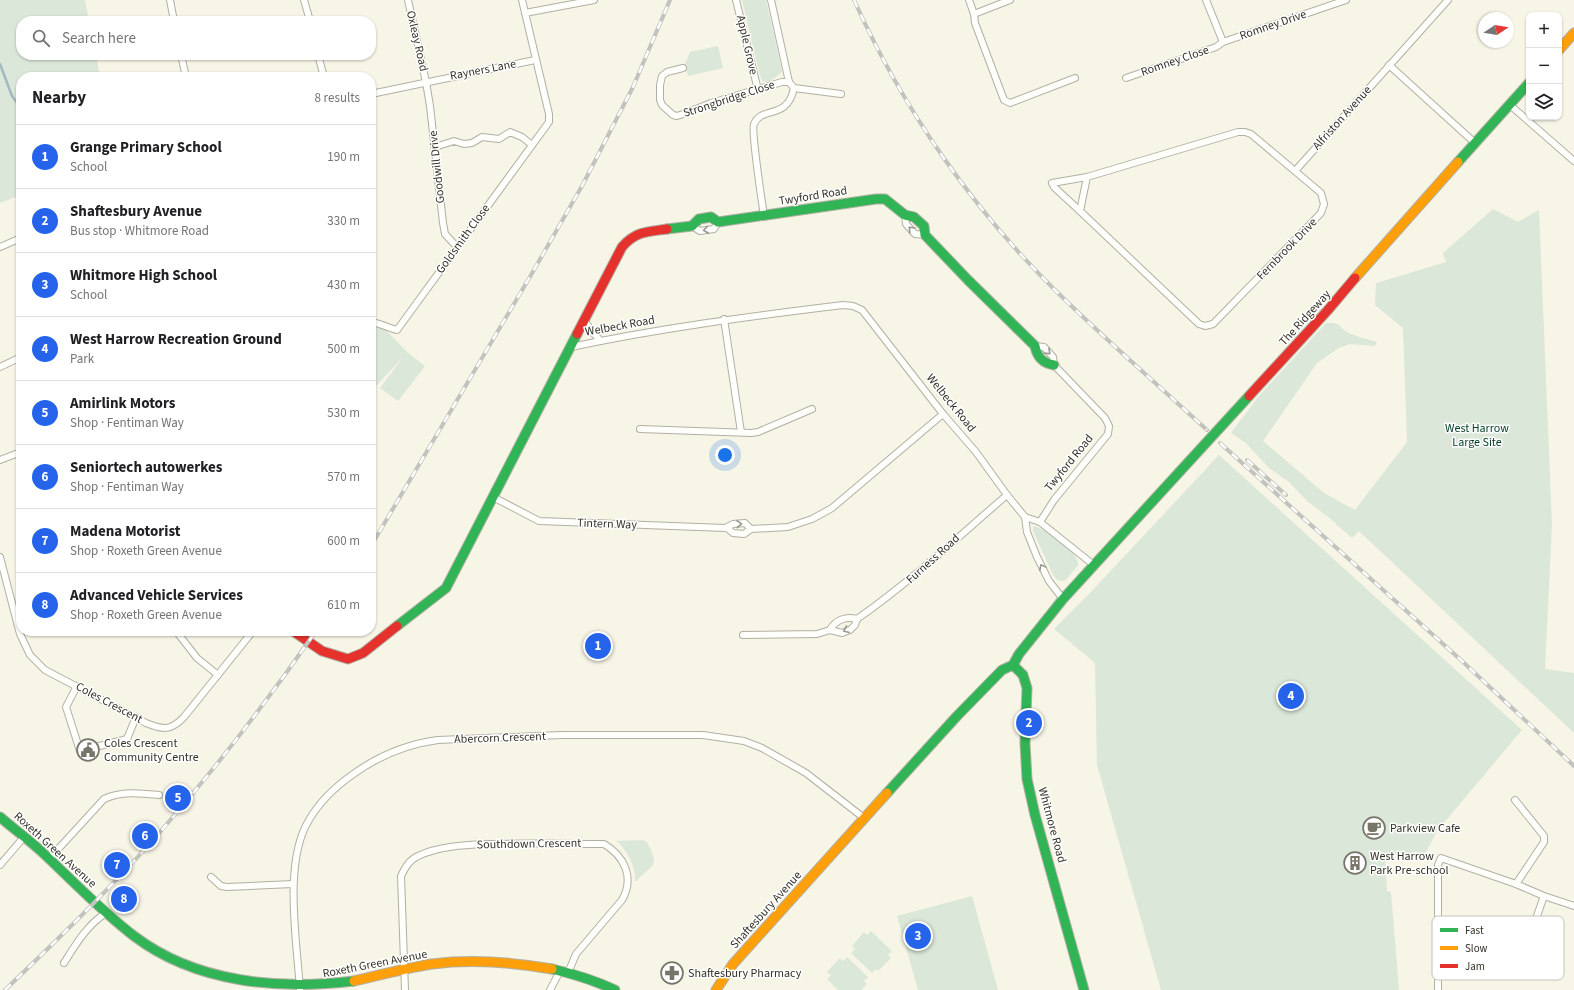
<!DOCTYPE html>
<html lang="en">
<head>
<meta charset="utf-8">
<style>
  body { margin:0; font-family:"Source Sans 3",sans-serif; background:#f6f6f6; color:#202124 }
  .controls { position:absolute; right:12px; top:12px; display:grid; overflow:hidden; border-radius:8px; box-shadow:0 1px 3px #0004 }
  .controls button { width:36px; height:36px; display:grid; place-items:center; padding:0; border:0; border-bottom:1px solid #e0e0e0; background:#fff; color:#202124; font:20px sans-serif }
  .compass { position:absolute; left:1478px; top:12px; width:36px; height:36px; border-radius:50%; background:#fff; box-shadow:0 1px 3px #0004; rotate:78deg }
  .you { position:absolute; left:725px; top:455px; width:14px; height:14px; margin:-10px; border:3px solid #fff; border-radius:50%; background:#1a73e8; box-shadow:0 0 0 6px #1a73e833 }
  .badge { display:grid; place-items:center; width:26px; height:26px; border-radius:50%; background:#2563eb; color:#fff; font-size:13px; font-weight:700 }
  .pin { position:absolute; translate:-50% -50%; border:2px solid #fff; box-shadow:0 1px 4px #0006 }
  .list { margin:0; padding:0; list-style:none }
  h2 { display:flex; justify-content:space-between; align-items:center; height:52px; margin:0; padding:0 16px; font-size:17px }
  h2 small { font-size:13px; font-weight:400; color:#757577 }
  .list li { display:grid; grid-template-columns:26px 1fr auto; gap:12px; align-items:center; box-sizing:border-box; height:64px; padding:0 16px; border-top:1px solid #e0e0e0 }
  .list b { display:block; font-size:15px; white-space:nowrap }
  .list p { margin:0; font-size:13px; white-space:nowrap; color:#757577 }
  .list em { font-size:13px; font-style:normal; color:#757577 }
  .icon { flex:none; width:22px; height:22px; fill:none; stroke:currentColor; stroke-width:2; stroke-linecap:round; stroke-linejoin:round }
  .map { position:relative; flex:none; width:1574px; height:990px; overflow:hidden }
  .search { position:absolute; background:#fff; box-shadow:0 1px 3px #0004; left:16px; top:16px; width:360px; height:44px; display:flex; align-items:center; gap:10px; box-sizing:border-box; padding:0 14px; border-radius:16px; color:#757577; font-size:15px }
  .panel { position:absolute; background:#fff; box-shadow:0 1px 3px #0004; left:16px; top:72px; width:360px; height:564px; border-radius:16px }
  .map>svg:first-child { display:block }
  .green { fill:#dbe7d9 }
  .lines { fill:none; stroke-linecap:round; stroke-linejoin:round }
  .stream { stroke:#a3b9c0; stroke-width:2.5 }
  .street-casing { stroke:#b2b0a5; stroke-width:8 }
  .fast-casing { stroke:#b2b0a5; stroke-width:11 }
  .slow-casing { stroke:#b2b0a5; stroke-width:11 }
  .jam-casing { stroke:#b2b0a5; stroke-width:11 }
  .street { stroke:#fefefb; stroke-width:6 }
  .fast { stroke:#30b455; stroke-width:9 }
  .slow { stroke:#ff9f0a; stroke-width:9 }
  .jam { stroke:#e5322d; stroke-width:9 }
  .rail-casing { stroke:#c2c2be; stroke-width:4 }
  .rail { stroke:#fff; stroke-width:2.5; stroke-dasharray:8; stroke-linecap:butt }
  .oneway { stroke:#989891 }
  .labels { text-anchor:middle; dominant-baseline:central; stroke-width:3; stroke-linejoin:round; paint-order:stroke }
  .street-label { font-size:12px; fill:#333227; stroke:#fff }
  .park-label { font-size:12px; fill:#003e26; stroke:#fff }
  .poi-label { font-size:12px; fill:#333227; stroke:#fff; text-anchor:start }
  .key { fill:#fff; stroke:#c2c2be; stroke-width:1 }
  .key-label { font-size:11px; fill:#333227 }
</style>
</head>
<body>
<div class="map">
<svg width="1574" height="990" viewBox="0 0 1574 990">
  <rect width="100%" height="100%" fill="#f7f5e6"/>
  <g class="green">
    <path d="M0 0H85L89 21H21V55H96L100 77H21V195L0 203Z"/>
    <path d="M742 0H766L782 70 781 73 769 82 762 81 759 72Z"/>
    <path d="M718 46 723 68 688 76 685 64 690 52Z"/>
    <path d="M1493 209 1518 222 1539 210 1552 525 1545 669 1574 673V733L1359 531 1352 538 1327 516 1307 501 1289 482 1269 468 1246 443 1231 433 1258 397 1326 323C1343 322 1338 328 1349 333 1358 337 1368 339 1377 342L1375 346 1350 344 1339 348 1317 363 1263 441 1324 493 1355 510 1407 442 1403 328 1375 305 1376 283 1446 262 1443 253Z"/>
    <path d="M371 322 379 323 407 352 425 366 398 401 380 388 403 357 374 388 371 385Z"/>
    <path d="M1219 455 1522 730 1437 831 1424 856 1385 855 1387 891 1391 892 1399 990H1161L1097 765 1095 663 1054 629 1089 594Z"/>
    <path d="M1035 526C1046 530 1080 553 1078 565L1066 580 1062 581 1057 580 1053 575 1033 531V527Z"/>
    <path d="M642 840 646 841C650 848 656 858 653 865L635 882C636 866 628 852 617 841Z"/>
    <path d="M972 896 998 990H918L897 916Z"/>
    <path d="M871 931 892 951 888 955 891 958 878 971 876 969 872 973 851 953 855 949 852 946 864 932 867 935Z"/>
    <path d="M847 957 868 977 864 981 867 984 861 990H838L827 979 831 975 827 972 840 958 843 961Z"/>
  </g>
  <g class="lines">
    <path class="stream" d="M0 64 12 96 21 108"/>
    <g class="street-casing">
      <g id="street">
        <path d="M170 0 174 21"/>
        <path d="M304 0 310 21"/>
        <path d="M408 0 426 82 430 106 443 223 445 234 457 247"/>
        <path d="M736 0 758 90"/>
        <path d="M771 0 789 82"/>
        <path d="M969 0 974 14 975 23 1004 100 1010 103 1075 78"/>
        <path d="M1206 0 1223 42"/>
        <path d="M525 13 594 0"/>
        <path d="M974 14 1010 0"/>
        <path d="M181 55 186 77"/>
        <path d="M318 55 324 77"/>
        <path d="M1389 65 1475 143"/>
        <path d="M683 68 667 72 662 76 660 85V100L662 105 673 115 677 116 686 113 711 103 782 82H789L794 88C787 121 762 105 754 124 751 130 762 203 764 215"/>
        <path d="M1126 78 1216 47 1223 42 1346 0"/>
        <path d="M794 88 841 94"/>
        <path d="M371 94 535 60"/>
        <path d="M1510 105 1574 161"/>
        <path d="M1238 132H1245L1251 134 1321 193 1324 204 1321 213 1213 324 1205 326 1199 324 1080 211 1087 177Z"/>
        <path d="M435 147 454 141 464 144 472 143 482 137 499 139 510 132 522 137 532 145"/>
        <path d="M1295 171 1448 0"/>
        <path d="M1080 211 1054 187 1052 183 1087 177"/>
        <path d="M905 215 906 224 915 234 925 235"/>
        <path d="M692 226 700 231 714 229 718 222"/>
        <path d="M0 247 21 238"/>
        <path d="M584 319 591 331 601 341"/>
        <path d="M724 319 741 432"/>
        <path d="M371 322C380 323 388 328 397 330L549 122V114L522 0"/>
        <path d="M1035 346 1044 347 1053 357 1054 365 1105 418 1109 426 1108 434 1054 500 1040 522"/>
        <path d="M571 347C661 328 752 316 843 305L853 306 862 310 943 414 976 452 1007 495 1025 517 1027 532 1037 557 1049 581 1063 599"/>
        <path d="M0 367 21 357"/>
        <path d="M640 429 751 433 758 432 812 409"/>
        <path d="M0 460 21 452"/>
        <path d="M493 497 539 521 725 528 733 524 745 523 751 529"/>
        <path d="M1025 517 1040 522 1095 566"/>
        <path d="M727 528 733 533 744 534 751 529 788 527 812 519 832 508 943 414"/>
        <path d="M0 557 20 634 30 655 45 670 146 723C163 730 171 731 184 717L253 631"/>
        <path d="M830 630C835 620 846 616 857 619"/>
        <path d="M176 631 197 658 218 675"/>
        <path d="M743 635 817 634 830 630 842 633 850 630 855 625 857 619C910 582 958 537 1007 495"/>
        <path d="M77 686 66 707 80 751 127 739 136 717"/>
        <path d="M1515 800 1544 836V842L1516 884"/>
        <path d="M49 859 104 799C122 791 139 793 159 795"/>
        <path d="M0 865 24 837"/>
        <path d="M211 877 221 886 227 887 293 884"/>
        <path d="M1517 943 1526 946"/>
        <path d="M64 963C76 944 87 925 106 913"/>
        <path d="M1519 967 1544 896"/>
        <path d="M300 990C297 942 283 862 309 820 320 801 335 787 352 775 378 756 407 744 438 740L561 735H703L744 741 762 748 806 773 864 818"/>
        <path d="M405 990 401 876C405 868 409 860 418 856 439 846 465 845 487 844 526 843 565 844 604 844 624 856 635 877 622 900L576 954 568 973"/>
        <path d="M550 990 560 971"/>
        <path d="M1438 990V865L1441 858 1516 884 1544 896 1574 906"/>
      </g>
    </g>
    <g class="fast-casing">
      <g id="fast">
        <path d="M1458 162 1529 83"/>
        <path d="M667 229 692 226 699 219 711 217 718 222 876 199H885L905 215 914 217 924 226 925 235 968 280 1035 346C1037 357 1042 363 1054 365"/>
        <path d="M397 626 446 588 577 334"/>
        <path d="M1013 665 1023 675 1027 688 1025 743 1027 779 1035 815 1084 990"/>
        <path d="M887 793 957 716 1002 670 1013 665 1019 654 1063 599 1249 396"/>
        <path d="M0 817C14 829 29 840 42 852 72 880 101 911 134 936 196 983 279 990 354 981"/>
        <path d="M552 969C574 974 594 980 615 990"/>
      </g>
    </g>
    <g class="slow-casing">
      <g id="slow">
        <path d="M1559 50 1574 33"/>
        <path d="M1355 278 1458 162"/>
        <path d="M354 981C380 975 406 968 432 964 472 959 512 962 552 969"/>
        <path d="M716 990 733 964 887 793"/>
      </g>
    </g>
    <g class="jam-casing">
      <g id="jam">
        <path d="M577 334 622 247C636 231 647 232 667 229"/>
        <path d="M1249 396 1328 310 1355 278"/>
        <path d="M293 631 322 651 348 659 363 653 397 626"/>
      </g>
    </g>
    <use href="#street" class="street"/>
    <use href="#fast" class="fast"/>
    <use href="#slow" class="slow"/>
    <use href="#jam" class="jam"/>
    <g class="rail-casing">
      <g id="rail">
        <path d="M854 0C903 109 973 210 1058 293 1106 340 1157 384 1207 430"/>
        <path d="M1220 443 1462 661 1574 766"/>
        <path d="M1247 460 1286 495"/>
        <path d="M371 546 531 275 582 186 633 87 670 0"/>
        <path d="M5 990C56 941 107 892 154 839 212 773 266 703 316 631"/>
      </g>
    </g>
    <use href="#rail" class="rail"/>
  </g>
  <defs><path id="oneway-chevron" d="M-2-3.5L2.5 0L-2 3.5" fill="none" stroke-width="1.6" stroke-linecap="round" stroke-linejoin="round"/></defs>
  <g class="oneway">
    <use href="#oneway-chevron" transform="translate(911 229) rotate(-133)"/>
    <use href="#oneway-chevron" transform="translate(706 230) rotate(173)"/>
    <use href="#oneway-chevron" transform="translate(1048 352) rotate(44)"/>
    <use href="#oneway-chevron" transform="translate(739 524) rotate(-3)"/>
    <use href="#oneway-chevron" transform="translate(1042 567) rotate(-118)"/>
    <use href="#oneway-chevron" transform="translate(846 630) rotate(159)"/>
  </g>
  <defs>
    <g id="civic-ring" transform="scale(1.15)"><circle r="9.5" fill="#fff" stroke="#78766a" stroke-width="1.5"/><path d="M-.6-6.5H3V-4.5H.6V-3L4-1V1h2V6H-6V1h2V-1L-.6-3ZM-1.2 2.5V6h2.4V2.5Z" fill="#78766a"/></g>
    <g id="cafe-ring" transform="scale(1.15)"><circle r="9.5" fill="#fff" stroke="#78766a" stroke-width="1.5"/><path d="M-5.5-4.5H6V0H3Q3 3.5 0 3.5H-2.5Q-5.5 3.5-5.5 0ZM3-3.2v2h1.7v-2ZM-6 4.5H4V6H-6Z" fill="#78766a"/></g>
    <g id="building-ring" transform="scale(1.15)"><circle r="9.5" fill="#fff" stroke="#78766a" stroke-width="1.5"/><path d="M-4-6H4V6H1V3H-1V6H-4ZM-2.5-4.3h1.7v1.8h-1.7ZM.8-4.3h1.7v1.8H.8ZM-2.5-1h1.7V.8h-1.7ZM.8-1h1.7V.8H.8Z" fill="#78766a"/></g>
    <g id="pharmacy-ring" transform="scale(1.15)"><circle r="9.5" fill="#fff" stroke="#78766a" stroke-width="1.5"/><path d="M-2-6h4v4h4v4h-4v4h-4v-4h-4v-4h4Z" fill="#78766a"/></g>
  </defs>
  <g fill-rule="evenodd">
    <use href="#civic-ring" x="88" y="750"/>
    <use href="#cafe-ring" x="1374" y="828"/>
    <use href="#building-ring" x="1355" y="863"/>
    <use href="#pharmacy-ring" x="672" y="973"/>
  </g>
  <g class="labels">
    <g class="street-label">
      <text transform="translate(1273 25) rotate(-19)">Romney Drive</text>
      <text transform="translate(417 41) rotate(77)">Oxleay Road</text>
      <text transform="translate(747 45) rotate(77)">Apple Grove</text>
      <text transform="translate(1175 61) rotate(-19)">Romney Close</text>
      <text transform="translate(483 70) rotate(-11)">Rayners Lane</text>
      <text transform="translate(729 99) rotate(-18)">Strongbridge Close</text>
      <text transform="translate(1342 118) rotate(-48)">Alfriston Avenue</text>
      <text transform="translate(437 167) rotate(-96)">Goodwill Drive</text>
      <text transform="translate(813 196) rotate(-9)">Twyford Road</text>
      <text transform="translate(463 239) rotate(-54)">Goldsmith Close</text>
      <text transform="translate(1287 249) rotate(-46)">Fernbrook Drive</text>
      <text transform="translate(1305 318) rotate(-48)">The Ridgeway</text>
      <text transform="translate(620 326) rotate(-10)">Welbeck Road</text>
      <text transform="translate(951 403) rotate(51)">Welbeck Road</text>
      <text transform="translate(1069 463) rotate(-51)">Twyford Road</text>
      <text transform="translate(607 524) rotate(2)">Tintern Way</text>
      <text transform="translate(933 559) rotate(-42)">Furness Road</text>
      <text transform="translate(109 703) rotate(28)">Coles Crescent</text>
      <text transform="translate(500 738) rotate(-2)">Abercorn Crescent</text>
      <text transform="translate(1052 825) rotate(75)">Whitmore Road</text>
      <text transform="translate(529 844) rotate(-1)">Southdown Crescent</text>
      <text transform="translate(55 850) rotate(42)">Roxeth Green Avenue</text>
      <text transform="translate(766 910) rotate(-48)">Shaftesbury Avenue</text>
      <text transform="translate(375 964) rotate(-11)">Roxeth Green Avenue</text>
    </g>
    <g class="park-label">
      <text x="1477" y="428">West Harrow<tspan x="1477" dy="14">Large Site</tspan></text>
    </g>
    <g class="poi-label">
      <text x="104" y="743">Coles Crescent<tspan x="104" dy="14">Community Centre</tspan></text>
      <text x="1390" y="828">Parkview Cafe</text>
      <text x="1370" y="856">West Harrow<tspan x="1370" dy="14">Park Pre-school</tspan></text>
      <text x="688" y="973">Shaftesbury Pharmacy</text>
    </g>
  </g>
  <rect x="1432" y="916" width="132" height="64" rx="6" class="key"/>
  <rect x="1440" y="928" width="18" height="4" fill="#30b455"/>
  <rect x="1440" y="946" width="18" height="4" fill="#ff9f0a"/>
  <rect x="1440" y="964" width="18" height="4" fill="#e5322d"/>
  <g class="key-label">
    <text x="1465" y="934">Fast</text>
    <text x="1465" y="952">Slow</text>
    <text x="1465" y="970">Jam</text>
  </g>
</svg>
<div class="controls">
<button>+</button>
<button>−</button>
<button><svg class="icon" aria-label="layers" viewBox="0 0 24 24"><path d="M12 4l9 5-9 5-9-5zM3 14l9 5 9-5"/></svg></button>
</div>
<svg class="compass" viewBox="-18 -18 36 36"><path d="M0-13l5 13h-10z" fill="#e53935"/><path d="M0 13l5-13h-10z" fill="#757577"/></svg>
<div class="you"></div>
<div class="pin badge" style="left:598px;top:646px">1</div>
<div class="pin badge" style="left:1029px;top:723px">2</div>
<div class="pin badge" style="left:918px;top:936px">3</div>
<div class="pin badge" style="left:1291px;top:696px">4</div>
<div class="pin badge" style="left:178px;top:798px">5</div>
<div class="pin badge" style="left:145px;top:836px">6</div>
<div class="pin badge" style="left:117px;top:865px">7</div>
<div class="pin badge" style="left:124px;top:899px">8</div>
<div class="search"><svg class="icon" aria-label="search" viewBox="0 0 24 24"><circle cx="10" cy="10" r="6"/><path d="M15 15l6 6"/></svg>Search here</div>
<section class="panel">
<h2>Nearby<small>8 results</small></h2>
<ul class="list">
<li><span class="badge">1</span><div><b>Grange Primary School</b><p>School</p></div><em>190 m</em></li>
<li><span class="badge">2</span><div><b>Shaftesbury Avenue</b><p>Bus stop · Whitmore Road</p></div><em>330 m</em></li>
<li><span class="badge">3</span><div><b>Whitmore High School</b><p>School</p></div><em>430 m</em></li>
<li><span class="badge">4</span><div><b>West Harrow Recreation Ground</b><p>Park</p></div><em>500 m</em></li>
<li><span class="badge">5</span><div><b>Amirlink Motors</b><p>Shop · Fentiman Way</p></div><em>530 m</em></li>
<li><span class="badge">6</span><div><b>Seniortech autowerkes</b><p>Shop · Fentiman Way</p></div><em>570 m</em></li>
<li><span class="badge">7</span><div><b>Madena Motorist</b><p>Shop · Roxeth Green Avenue</p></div><em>600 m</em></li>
<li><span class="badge">8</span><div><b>Advanced Vehicle Services</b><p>Shop · Roxeth Green Avenue</p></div><em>610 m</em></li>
</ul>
</section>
</div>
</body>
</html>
